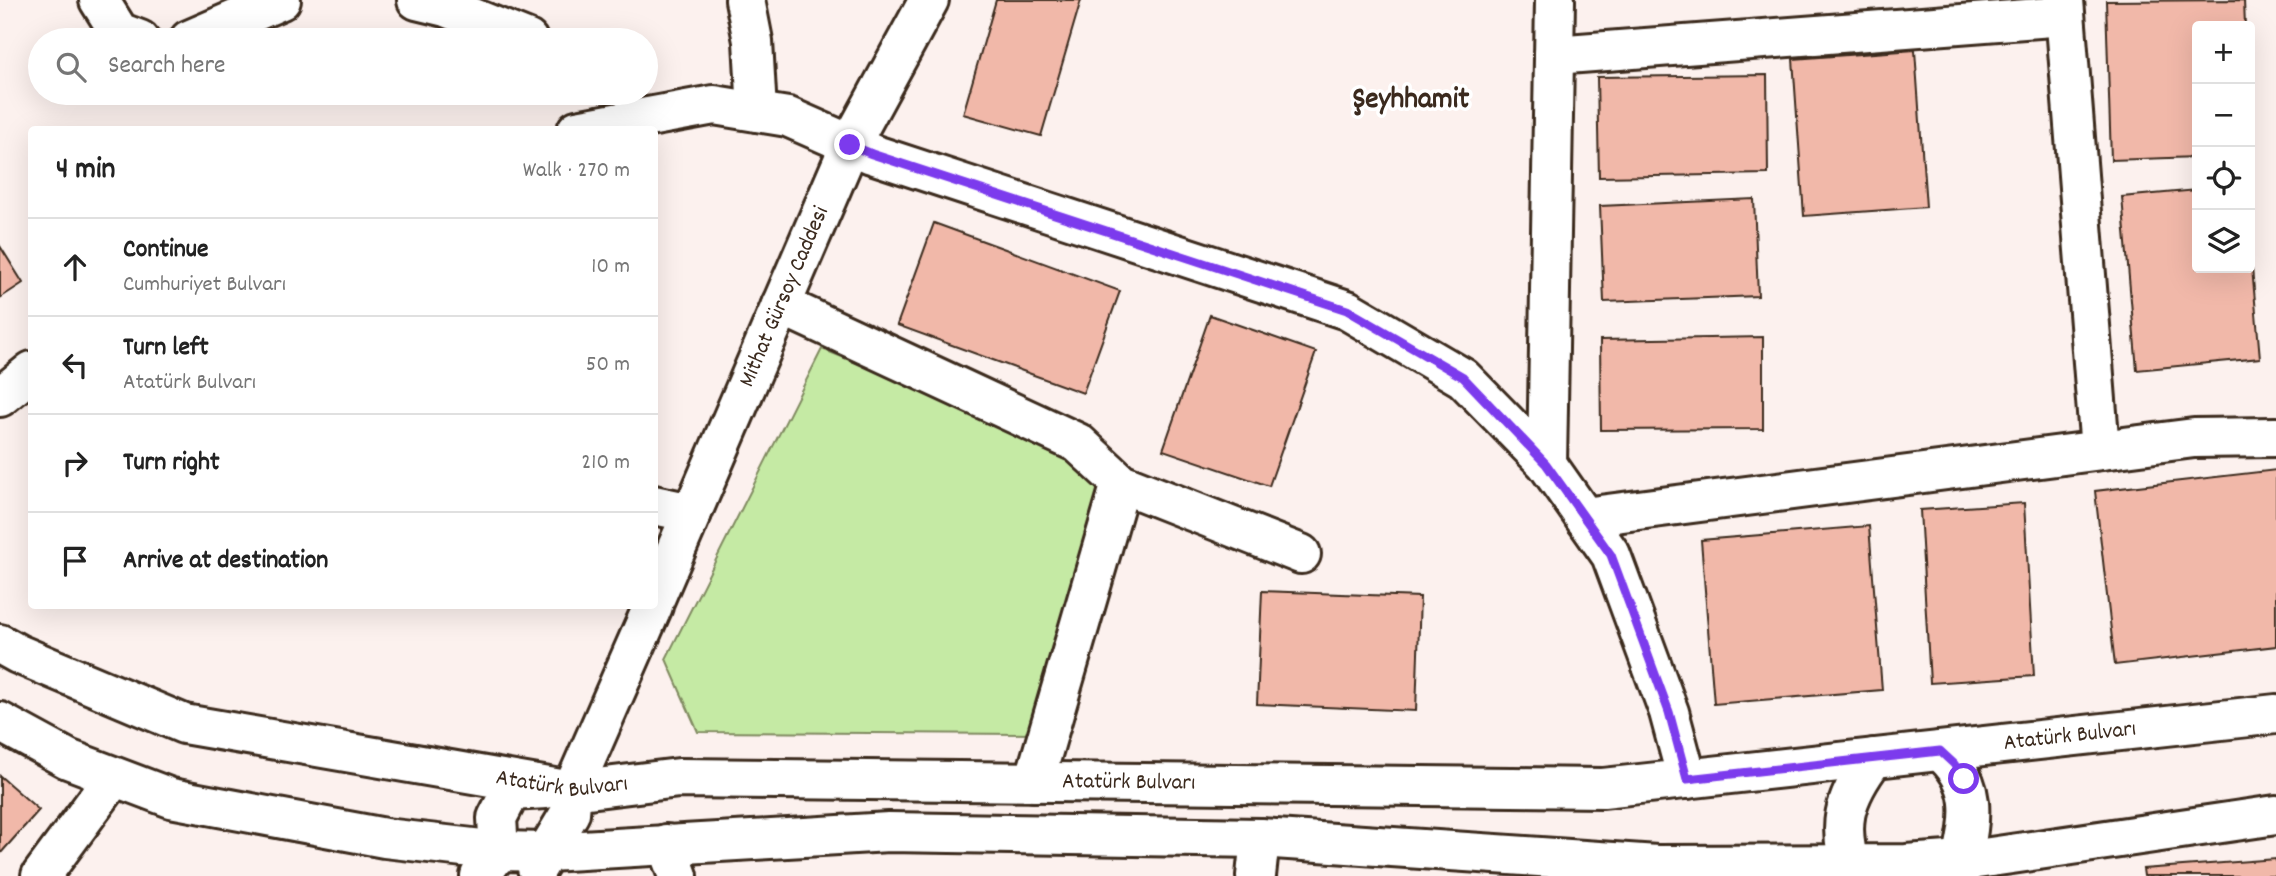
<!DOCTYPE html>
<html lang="en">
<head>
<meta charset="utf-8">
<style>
  body { margin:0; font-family:Dekko,sans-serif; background:#f2f2f2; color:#222 }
  .controls { position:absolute; right:21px; top:21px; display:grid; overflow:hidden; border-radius:7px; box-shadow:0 7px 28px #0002 }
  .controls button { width:63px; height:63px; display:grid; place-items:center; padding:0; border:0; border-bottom:2px solid #e0e0e0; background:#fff; color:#222; font:35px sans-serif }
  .stop { position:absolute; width:21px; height:21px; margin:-16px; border:5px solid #7c3aed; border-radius:50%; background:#fff }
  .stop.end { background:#7c3aed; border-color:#fff; box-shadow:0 2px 7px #0008 }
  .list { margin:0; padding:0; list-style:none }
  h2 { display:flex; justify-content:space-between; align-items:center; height:91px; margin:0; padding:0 28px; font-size:30px }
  h2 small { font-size:23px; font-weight:400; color:#767676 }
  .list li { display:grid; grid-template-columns:46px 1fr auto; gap:21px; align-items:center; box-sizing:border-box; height:98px; padding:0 28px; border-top:2px solid #e0e0e0 }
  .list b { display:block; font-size:26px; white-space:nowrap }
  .list p { margin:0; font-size:23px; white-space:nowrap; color:#767676 }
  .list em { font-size:23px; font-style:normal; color:#767676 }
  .icon { flex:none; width:38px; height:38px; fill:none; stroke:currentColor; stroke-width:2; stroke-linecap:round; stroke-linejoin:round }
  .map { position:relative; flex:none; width:2276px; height:876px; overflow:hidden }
  .search { position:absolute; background:#fff; box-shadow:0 7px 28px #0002; left:28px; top:28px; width:630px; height:77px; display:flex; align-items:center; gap:18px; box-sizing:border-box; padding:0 24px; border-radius:38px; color:#767676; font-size:26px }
  .panel { position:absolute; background:#fff; box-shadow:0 7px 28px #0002; left:28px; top:126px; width:630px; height:483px; border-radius:7px }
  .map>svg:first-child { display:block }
  .green { fill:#c5eaa4; stroke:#808a61; stroke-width:2 }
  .building { fill:#f1b8a9; stroke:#3b2a1e; stroke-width:2 }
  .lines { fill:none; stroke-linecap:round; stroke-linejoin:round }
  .minor-casing { stroke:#3b2a1e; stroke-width:44 }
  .major-casing { stroke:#3b2a1e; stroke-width:44 }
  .minor { stroke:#fff; stroke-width:38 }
  .major { stroke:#fff; stroke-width:38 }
  .route { stroke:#7c3aed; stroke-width:9 }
  .labels { text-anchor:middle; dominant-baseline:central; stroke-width:7; stroke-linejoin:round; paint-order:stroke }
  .street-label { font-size:23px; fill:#3b2a1e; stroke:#fff }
  .district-label { font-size:30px; font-weight:bold; fill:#3b2a1e; stroke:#fff }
</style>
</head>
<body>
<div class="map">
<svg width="2276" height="876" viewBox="0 0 2276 876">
  <rect width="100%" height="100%" fill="#fcf1ee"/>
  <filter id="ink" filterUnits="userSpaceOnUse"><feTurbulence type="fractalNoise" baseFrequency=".0143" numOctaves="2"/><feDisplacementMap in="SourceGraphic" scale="14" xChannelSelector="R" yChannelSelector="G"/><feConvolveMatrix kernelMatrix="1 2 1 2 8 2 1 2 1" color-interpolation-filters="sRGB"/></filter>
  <g filter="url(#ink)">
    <path class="green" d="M822 349 1115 466 1036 734 698 732 666 659Z"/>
    <g class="building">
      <path d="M996 0H1081L1041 136 963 114Z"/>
      <path d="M2244 0 2245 26H2197V157L2111 160 2106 1Z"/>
      <path d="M1915 50 1926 207 1804 216 1793 59Z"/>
      <path d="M1767 75 1768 174 1599 177 1597 77Z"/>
      <path d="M2197 190V268H2250V245L2260 358 2137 370 2122 197Z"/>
      <path d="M1754 199 1758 296 1604 302 1600 206Z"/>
      <path d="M934 223 1120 291 1083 393 897 325Z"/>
      <path d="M0 246 23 283 0 298Z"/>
      <path d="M1210 315 1316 352 1269 486 1163 450Z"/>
      <path d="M1763 337V429L1601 430 1600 340Z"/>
      <path d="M2276 470V646L2115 665 2095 491Z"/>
      <path d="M2024 503 2034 676 1930 683 1920 510Z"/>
      <path d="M1869 526 1882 690 1714 704 1701 540Z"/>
      <path d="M1262 591 1420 597 1416 711 1257 704Z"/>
      <path d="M0 776 39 810 0 854Z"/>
      <path d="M2276 859V876H2144L2143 869Z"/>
    </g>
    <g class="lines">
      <g class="minor-casing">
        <g id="minor">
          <path d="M99 0 119 32 140 40"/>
          <path d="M417 0 446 7 528 40"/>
          <path d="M745 0 753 41 757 112"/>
          <path d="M2064 0 2100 450"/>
          <path d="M189 40 281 0"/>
          <path d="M1554 55 2065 16"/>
          <path d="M577 130 714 105 788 117 872 154 1347 310 1463 378 1547 464 1611 555 1669 712 1687 779"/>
          <path d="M781 305 1078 443 1121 483 1301 554"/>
          <path d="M0 397 32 371"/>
          <path d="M1547 464 1555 0"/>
          <path d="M654 505 692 513"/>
          <path d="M1584 517 2194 438 2276 437"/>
          <path d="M1034 782 1121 483"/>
          <path d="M666 844 678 876"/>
          <path d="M41 876 114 777"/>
          <path d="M1256 876 1260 838"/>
        </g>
      </g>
      <g class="major-casing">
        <g id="major">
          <path id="s1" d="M654 601 850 145 929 0"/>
          <path id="s2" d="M0 644 18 654 184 724 572 791 679 778 1603 788 2276 714"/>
          <path d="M0 722 68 759 171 798 385 838 499 851 548 852 889 832 1260 838 1657 865 1906 864 1977 859 2276 815"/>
          <path d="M1940 751C1984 788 1968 828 1959 876"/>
          <path d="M537 868 570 813 572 791 653 606"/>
          <path d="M480 876 499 851 497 818 511 791 546 789"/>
          <path d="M1853 876C1836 826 1843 799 1874 758"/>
        </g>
      </g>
      <use href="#minor" class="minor"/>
      <use href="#major" class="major"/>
    </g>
  </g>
  <g class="lines" filter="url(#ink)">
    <path class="route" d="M850 145 872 154 1347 310 1463 377 1546 464 1611 555 1669 712 1687 779 1940 751 1954 764 1964 779"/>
  </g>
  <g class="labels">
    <g class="street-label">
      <text stroke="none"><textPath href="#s1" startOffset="331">Mithat Gürsoy Caddesi</textPath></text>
      <text stroke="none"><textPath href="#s2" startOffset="2096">Atatürk Bulvarı</textPath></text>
      <text stroke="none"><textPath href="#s2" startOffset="584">Atatürk Bulvarı</textPath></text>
      <text stroke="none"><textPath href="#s2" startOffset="1152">Atatürk Bulvarı</textPath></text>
    </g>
    <g class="district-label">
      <text x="1411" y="101">Şeyhhamit</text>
    </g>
  </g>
</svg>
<div class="controls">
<button>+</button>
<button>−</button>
<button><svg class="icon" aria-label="locate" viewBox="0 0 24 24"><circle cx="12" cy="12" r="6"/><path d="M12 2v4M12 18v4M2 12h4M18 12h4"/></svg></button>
<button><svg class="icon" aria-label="layers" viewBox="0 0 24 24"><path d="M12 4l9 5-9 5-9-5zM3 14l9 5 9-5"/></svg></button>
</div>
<div class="stop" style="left:1964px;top:779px"></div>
<div class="stop end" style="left:850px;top:145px"></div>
<div class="search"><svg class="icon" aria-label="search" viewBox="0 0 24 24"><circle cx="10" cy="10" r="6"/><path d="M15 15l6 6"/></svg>Search here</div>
<section class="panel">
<h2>4 min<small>Walk · 270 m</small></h2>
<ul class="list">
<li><svg class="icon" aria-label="ahead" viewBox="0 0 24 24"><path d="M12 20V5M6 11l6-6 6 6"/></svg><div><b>Continue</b><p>Cumhuriyet Bulvarı</p></div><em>10 m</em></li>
<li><svg class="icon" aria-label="left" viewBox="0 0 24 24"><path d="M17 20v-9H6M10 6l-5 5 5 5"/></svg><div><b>Turn left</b><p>Atatürk Bulvarı</p></div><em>50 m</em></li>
<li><svg class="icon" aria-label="right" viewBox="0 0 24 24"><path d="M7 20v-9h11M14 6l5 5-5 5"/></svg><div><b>Turn right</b></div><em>210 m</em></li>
<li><svg class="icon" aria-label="arrive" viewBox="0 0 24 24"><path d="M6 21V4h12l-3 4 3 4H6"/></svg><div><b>Arrive at destination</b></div></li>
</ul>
</section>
</div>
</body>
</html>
